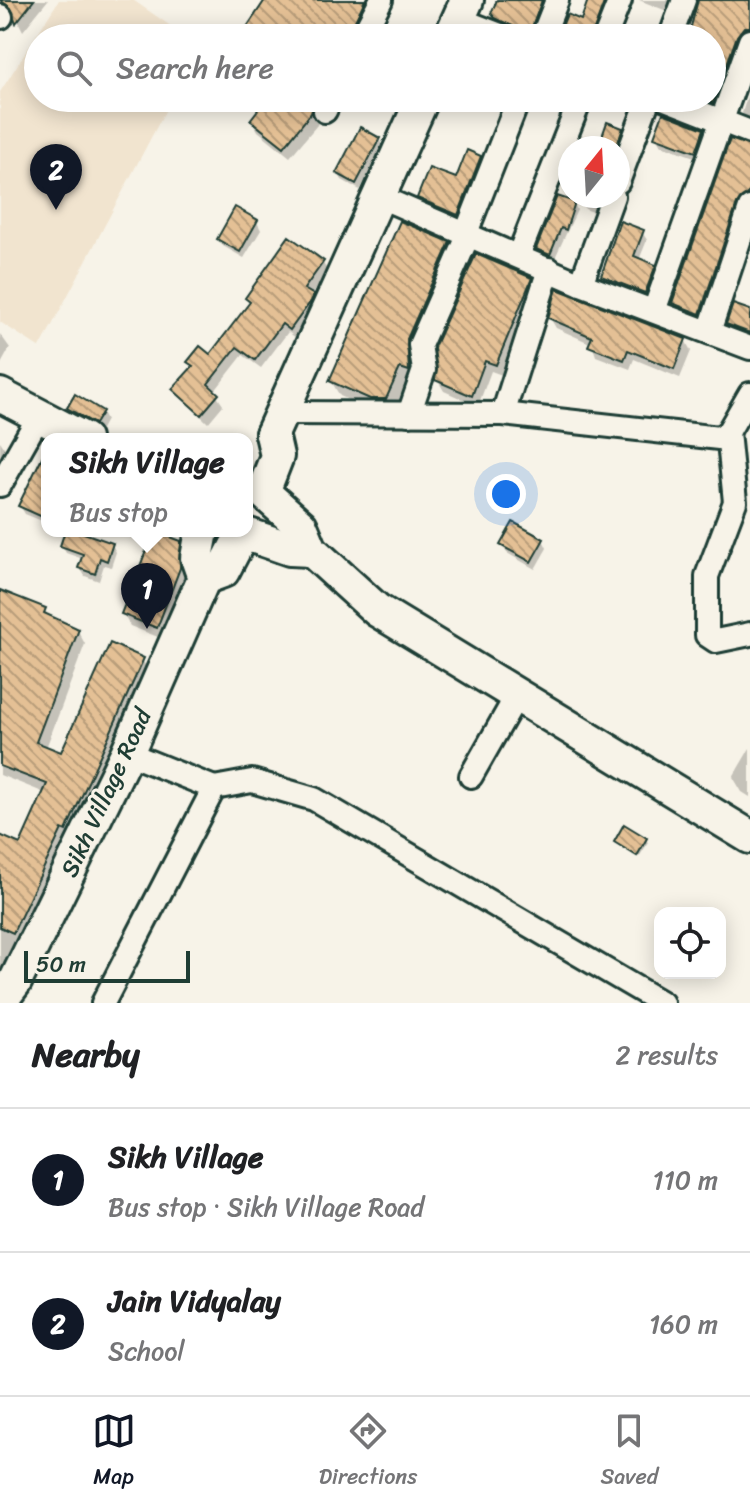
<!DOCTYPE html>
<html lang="en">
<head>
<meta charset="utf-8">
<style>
  body { margin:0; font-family:Sriracha,sans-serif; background:#f2f2f2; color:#202124 }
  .controls { position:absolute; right:24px; bottom:24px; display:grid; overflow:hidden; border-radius:16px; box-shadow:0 4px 20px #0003 }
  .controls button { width:72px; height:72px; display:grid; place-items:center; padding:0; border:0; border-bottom:2px solid #e0e0e0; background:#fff; color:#202124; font:40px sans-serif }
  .compass { position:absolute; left:558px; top:136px; width:72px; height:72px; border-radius:50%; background:#fff; box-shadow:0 4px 20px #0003; rotate:18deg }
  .scale { position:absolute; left:24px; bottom:20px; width:166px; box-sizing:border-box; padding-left:8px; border:4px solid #1f3d34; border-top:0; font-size:22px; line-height:28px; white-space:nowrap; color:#1f3d34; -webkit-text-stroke:6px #f7f3e8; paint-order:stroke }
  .you { position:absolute; left:506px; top:494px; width:28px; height:28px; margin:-20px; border:6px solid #fff; border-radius:50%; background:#1a73e8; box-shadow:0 0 0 12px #1a73e833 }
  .badge { display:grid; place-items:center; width:52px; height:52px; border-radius:50%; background:#111827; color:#fff; font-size:26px; font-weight:700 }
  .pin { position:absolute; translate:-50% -66px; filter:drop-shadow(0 2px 4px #0008) }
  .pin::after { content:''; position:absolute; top:42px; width:28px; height:24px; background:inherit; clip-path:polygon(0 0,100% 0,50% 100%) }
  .popup { position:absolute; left:41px; top:433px; width:212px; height:104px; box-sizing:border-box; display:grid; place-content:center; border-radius:16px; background:#fff; filter:drop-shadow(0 2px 6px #0005); font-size:26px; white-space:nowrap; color:#757577 }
  .popup b { font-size:30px; color:#202124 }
  .popup::after { content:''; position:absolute; left:50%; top:100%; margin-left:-16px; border:16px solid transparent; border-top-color:#fff }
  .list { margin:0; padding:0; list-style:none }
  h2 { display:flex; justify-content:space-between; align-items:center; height:104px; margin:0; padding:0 32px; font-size:34px }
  h2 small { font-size:26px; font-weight:400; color:#757577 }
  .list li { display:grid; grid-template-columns:52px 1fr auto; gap:24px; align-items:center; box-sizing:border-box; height:144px; padding:0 32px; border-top:2px solid #e0e0e0 }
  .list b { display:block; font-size:30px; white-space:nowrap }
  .list p { margin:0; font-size:26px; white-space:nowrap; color:#757577 }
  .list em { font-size:26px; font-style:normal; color:#757577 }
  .icon { flex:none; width:44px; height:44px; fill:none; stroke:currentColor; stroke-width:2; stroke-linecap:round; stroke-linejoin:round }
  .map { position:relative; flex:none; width:750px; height:1003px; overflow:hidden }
  .search { position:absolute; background:#fff; box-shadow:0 4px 20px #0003; left:24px; right:24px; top:24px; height:88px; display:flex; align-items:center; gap:20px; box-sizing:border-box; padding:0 28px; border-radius:44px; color:#757577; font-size:30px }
  .sheet { height:392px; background:#fff }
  nav { display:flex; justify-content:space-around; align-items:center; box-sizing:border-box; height:112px; border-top:2px solid #e0e0e0; background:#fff; font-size:22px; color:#757577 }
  nav a { display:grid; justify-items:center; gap:4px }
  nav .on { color:#111827 }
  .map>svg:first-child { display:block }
  .built { fill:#f1e4cf }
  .shadow { fill:#0003 }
  .building { fill:url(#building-back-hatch); stroke:#1f3d34; stroke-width:2 }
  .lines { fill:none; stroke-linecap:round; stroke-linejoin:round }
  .street-casing { stroke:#1f3d34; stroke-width:28 }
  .secondary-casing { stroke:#1f3d34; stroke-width:38 }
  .street { stroke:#f7f3e8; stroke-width:22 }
  .secondary { stroke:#f7f3e8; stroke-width:32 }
  .labels { text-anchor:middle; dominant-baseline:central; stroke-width:6; stroke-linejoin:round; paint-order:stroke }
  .street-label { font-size:24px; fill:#1f3d34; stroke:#f7f3e8 }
</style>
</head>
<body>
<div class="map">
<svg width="750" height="1003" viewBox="0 0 750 1003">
  <defs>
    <pattern id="building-back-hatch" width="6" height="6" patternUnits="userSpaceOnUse" patternTransform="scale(2)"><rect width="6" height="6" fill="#e4c095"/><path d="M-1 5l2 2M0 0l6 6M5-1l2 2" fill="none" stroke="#b89d7a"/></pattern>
  </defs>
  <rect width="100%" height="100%" fill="#f7f3e8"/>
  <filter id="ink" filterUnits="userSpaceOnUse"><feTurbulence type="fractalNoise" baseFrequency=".0125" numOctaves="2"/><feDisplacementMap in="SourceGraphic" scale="16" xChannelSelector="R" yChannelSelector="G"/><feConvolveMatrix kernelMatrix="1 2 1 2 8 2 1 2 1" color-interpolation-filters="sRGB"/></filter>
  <g filter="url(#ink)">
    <path class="built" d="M59 0H133L188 38H38V98H172L40 348 0 322V92Z"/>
    <g class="shadow">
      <path d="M0 0H48L23 31 15 15H0Z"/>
      <path d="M267 0H379L357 38H252L248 30Z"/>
      <path d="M499 0H557L536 38H524L500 23 493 13Z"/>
      <path d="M590 0H606L609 5 596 38H559L582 22Z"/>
      <path d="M639 0H679L672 13Z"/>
      <path d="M697 0H750V38L718 110 687 98H712V38H688L697 16Z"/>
      <path d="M750 87V123L742 113Z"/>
      <path d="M270 98H334L324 102 317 125 290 157 258 131 252 120Z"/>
      <path d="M622 129 626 137 618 159V148H600Z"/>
      <path d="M702 131 707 138 700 159 661 145 656 137Z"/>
      <path d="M379 139 383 147 360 190 342 180 338 173Z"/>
      <path d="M750 148V205L705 322 679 312 674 303Z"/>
      <path d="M480 157 487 169 464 226 426 209 419 198 457 181Z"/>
      <path d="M583 196H605L598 214 585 209 581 202Z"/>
      <path d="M574 204 577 210 554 260 542 255 538 249Z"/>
      <path d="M257 222 261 230 244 258 223 246 219 239Z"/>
      <path d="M642 232 647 240 639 260 654 266 659 274 649 300 607 284 603 276Z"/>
      <path d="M289 239 323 263 328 272 312 295 318 306 296 338 288 332 261 368 243 355 214 392 223 405 208 423 174 390 193 368 190 362 211 357 251 304 247 298Z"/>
      <path d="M449 244 458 260 417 385 409 383 394 414H380L340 396 331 381Z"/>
      <path d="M530 279 537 291 502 375 491 371 478 406 444 391 437 379Z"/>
      <path d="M750 312V338L733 332 729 324Z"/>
      <path d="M550 318 685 340 691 351 680 378 634 359 630 369 596 356 592 344 556 328Z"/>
      <path d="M0 334 10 348 0 366Z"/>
      <path d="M69 408 102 412 106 420 100 431 73 416Z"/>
      <path d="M0 441 8 453 0 467Z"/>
      <path d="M47 457V523L25 514 20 506Z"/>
      <path d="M67 531 112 545 116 552 111 567 104 565 99 581 85 576 80 568 83 559 66 553 62 546Z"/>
      <path d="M543 540 547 548 535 569 507 553 502 545Z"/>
      <path d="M179 542 187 555 186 581 163 639 130 626 123 614Z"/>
      <path d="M0 593 44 609 49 618 78 631 85 644 46 748 62 755 142 660 150 673 20 945 15 943 0 970V838L21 847 45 793 0 775Z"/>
      <path d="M750 748V797L742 792 733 777Z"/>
      <path d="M646 839 648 843 639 857 616 842Z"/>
    </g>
    <g class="building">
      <path d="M0 0H34L16 23 11 8Z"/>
      <path d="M265 0H365L347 38H258L245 30Z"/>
      <path d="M497 0H542L528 38H522L518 29 495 18 491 13Z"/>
      <path d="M588 0H605L591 38H557L567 14 581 20Z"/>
      <path d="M698 0H750V27H744L737 36 713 103 701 98H712V38H688Z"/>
      <path d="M267 98H316L311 113 284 147 250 120Z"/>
      <path d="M663 113 704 129 696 152 654 137Z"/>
      <path d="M607 122 623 128 616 148H598Z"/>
      <path d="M360 127 380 138 356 184 336 173Z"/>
      <path d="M730 139 750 146V191L737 204 700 314 672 303Z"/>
      <path d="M467 150 481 156 458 215 417 198 429 168 456 178Z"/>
      <path d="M557 196 575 202 566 230 561 228 550 255 536 249Z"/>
      <path d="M235 207 258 220 240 252 217 239Z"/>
      <path d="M400 221 450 242 407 339 409 371 400 368 386 399H370L329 381Z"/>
      <path d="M620 221 644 230 634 256 656 265 645 293 601 276Z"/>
      <path d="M289 236 324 261 304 289 314 295 311 301 290 330 282 324 255 360 237 347 208 384 219 394 201 415 172 389 193 366 187 362 200 346 210 354 250 302 245 298Z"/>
      <path d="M476 254 532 278 496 365 485 361 472 396 435 380 434 347Z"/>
      <path d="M557 289 686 339 674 369 628 350 624 360 588 346 592 337 548 318Z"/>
      <path d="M733 304 750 310V333L726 324Z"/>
      <path d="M75 394 103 411 95 424 67 408Z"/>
      <path d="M47 447V519L18 506Z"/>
      <path d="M513 522 544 539 531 562 500 545Z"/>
      <path d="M65 531H78L113 543 107 561 100 558 95 574 78 568 83 554 60 546Z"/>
      <path d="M154 531 181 541 180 568 157 628 121 614Z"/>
      <path d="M0 590 46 608 44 613 79 629 36 742 61 752 110 643 144 658 66 831 62 829 13 933 0 927V835L20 844 47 784 0 766Z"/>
      <path d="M624 824 647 838 637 856 614 842Z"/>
    </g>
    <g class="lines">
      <g class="street-casing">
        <g id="street">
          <path d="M0 16 1 17"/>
          <path d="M459 19 508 38"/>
          <path d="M361 38 381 0"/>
          <path d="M542 38 557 0"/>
          <path d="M605 38 620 0"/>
          <path d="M670 38 684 0"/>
          <path d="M663 98 750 132"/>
          <path d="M325 111 331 98"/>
          <path d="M618 182 649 98"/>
          <path d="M378 196 581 284 750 348"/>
          <path d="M466 233 519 98"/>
          <path d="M519 254 581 98"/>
          <path d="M581 284 613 196"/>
          <path d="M654 311 750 41"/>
          <path d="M709 332 750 208"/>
          <path d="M282 413 503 414 719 438 728 432 750 394"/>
          <path d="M409 414 424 370 420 345 469 234"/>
          <path d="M503 414 549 269"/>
          <path d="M728 432 735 502 707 576V635L716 641 750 634"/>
          <path d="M0 485 38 418"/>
          <path d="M471 776 516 697"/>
          <path d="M214 788 252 781 314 799 662 1003"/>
          <path d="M103 1003 214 788 127 753"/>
        </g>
      </g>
      <g class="secondary-casing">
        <g id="secondary">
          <path d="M450 38 467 0"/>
          <path d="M0 395 84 439"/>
          <path d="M272 434 277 456 263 492 301 526 311 550 377 610 750 837"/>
          <path d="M272 434 423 98"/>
          <path d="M202 531 197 558 204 578"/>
          <path d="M204 578 223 571 243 533 290 549 311 550"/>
          <path d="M0 1002 15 982 127 753 204 578"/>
        </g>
      </g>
      <use href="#street" class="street"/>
      <use href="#secondary" class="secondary"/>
    </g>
  </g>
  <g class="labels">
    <g class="street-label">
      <text transform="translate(106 793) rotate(-65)">Sikh Village Road</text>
    </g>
  </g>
</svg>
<div class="controls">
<button><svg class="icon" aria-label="locate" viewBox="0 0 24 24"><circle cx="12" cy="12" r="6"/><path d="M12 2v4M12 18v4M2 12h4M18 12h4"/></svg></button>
</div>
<svg class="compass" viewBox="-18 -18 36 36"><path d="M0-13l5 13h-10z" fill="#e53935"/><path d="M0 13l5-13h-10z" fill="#757577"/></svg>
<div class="scale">50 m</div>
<div class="you"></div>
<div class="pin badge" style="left:147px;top:629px">1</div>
<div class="popup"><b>Sikh Village</b>Bus stop</div>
<div class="pin badge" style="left:56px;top:210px">2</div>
<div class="search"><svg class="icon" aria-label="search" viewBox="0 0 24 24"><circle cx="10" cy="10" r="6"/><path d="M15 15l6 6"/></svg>Search here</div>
</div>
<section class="sheet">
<h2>Nearby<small>2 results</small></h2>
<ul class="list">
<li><span class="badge">1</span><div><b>Sikh Village</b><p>Bus stop · Sikh Village Road</p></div><em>110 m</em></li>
<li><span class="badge">2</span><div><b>Jain Vidyalay</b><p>School</p></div><em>160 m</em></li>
</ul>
</section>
<nav>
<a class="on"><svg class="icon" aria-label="map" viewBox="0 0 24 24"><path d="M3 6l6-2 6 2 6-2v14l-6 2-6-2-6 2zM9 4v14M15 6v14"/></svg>Map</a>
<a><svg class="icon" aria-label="directions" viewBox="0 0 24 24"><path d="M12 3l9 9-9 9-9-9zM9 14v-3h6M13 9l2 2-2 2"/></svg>Directions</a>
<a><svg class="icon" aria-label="saved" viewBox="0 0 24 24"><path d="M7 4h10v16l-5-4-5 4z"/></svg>Saved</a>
</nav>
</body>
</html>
